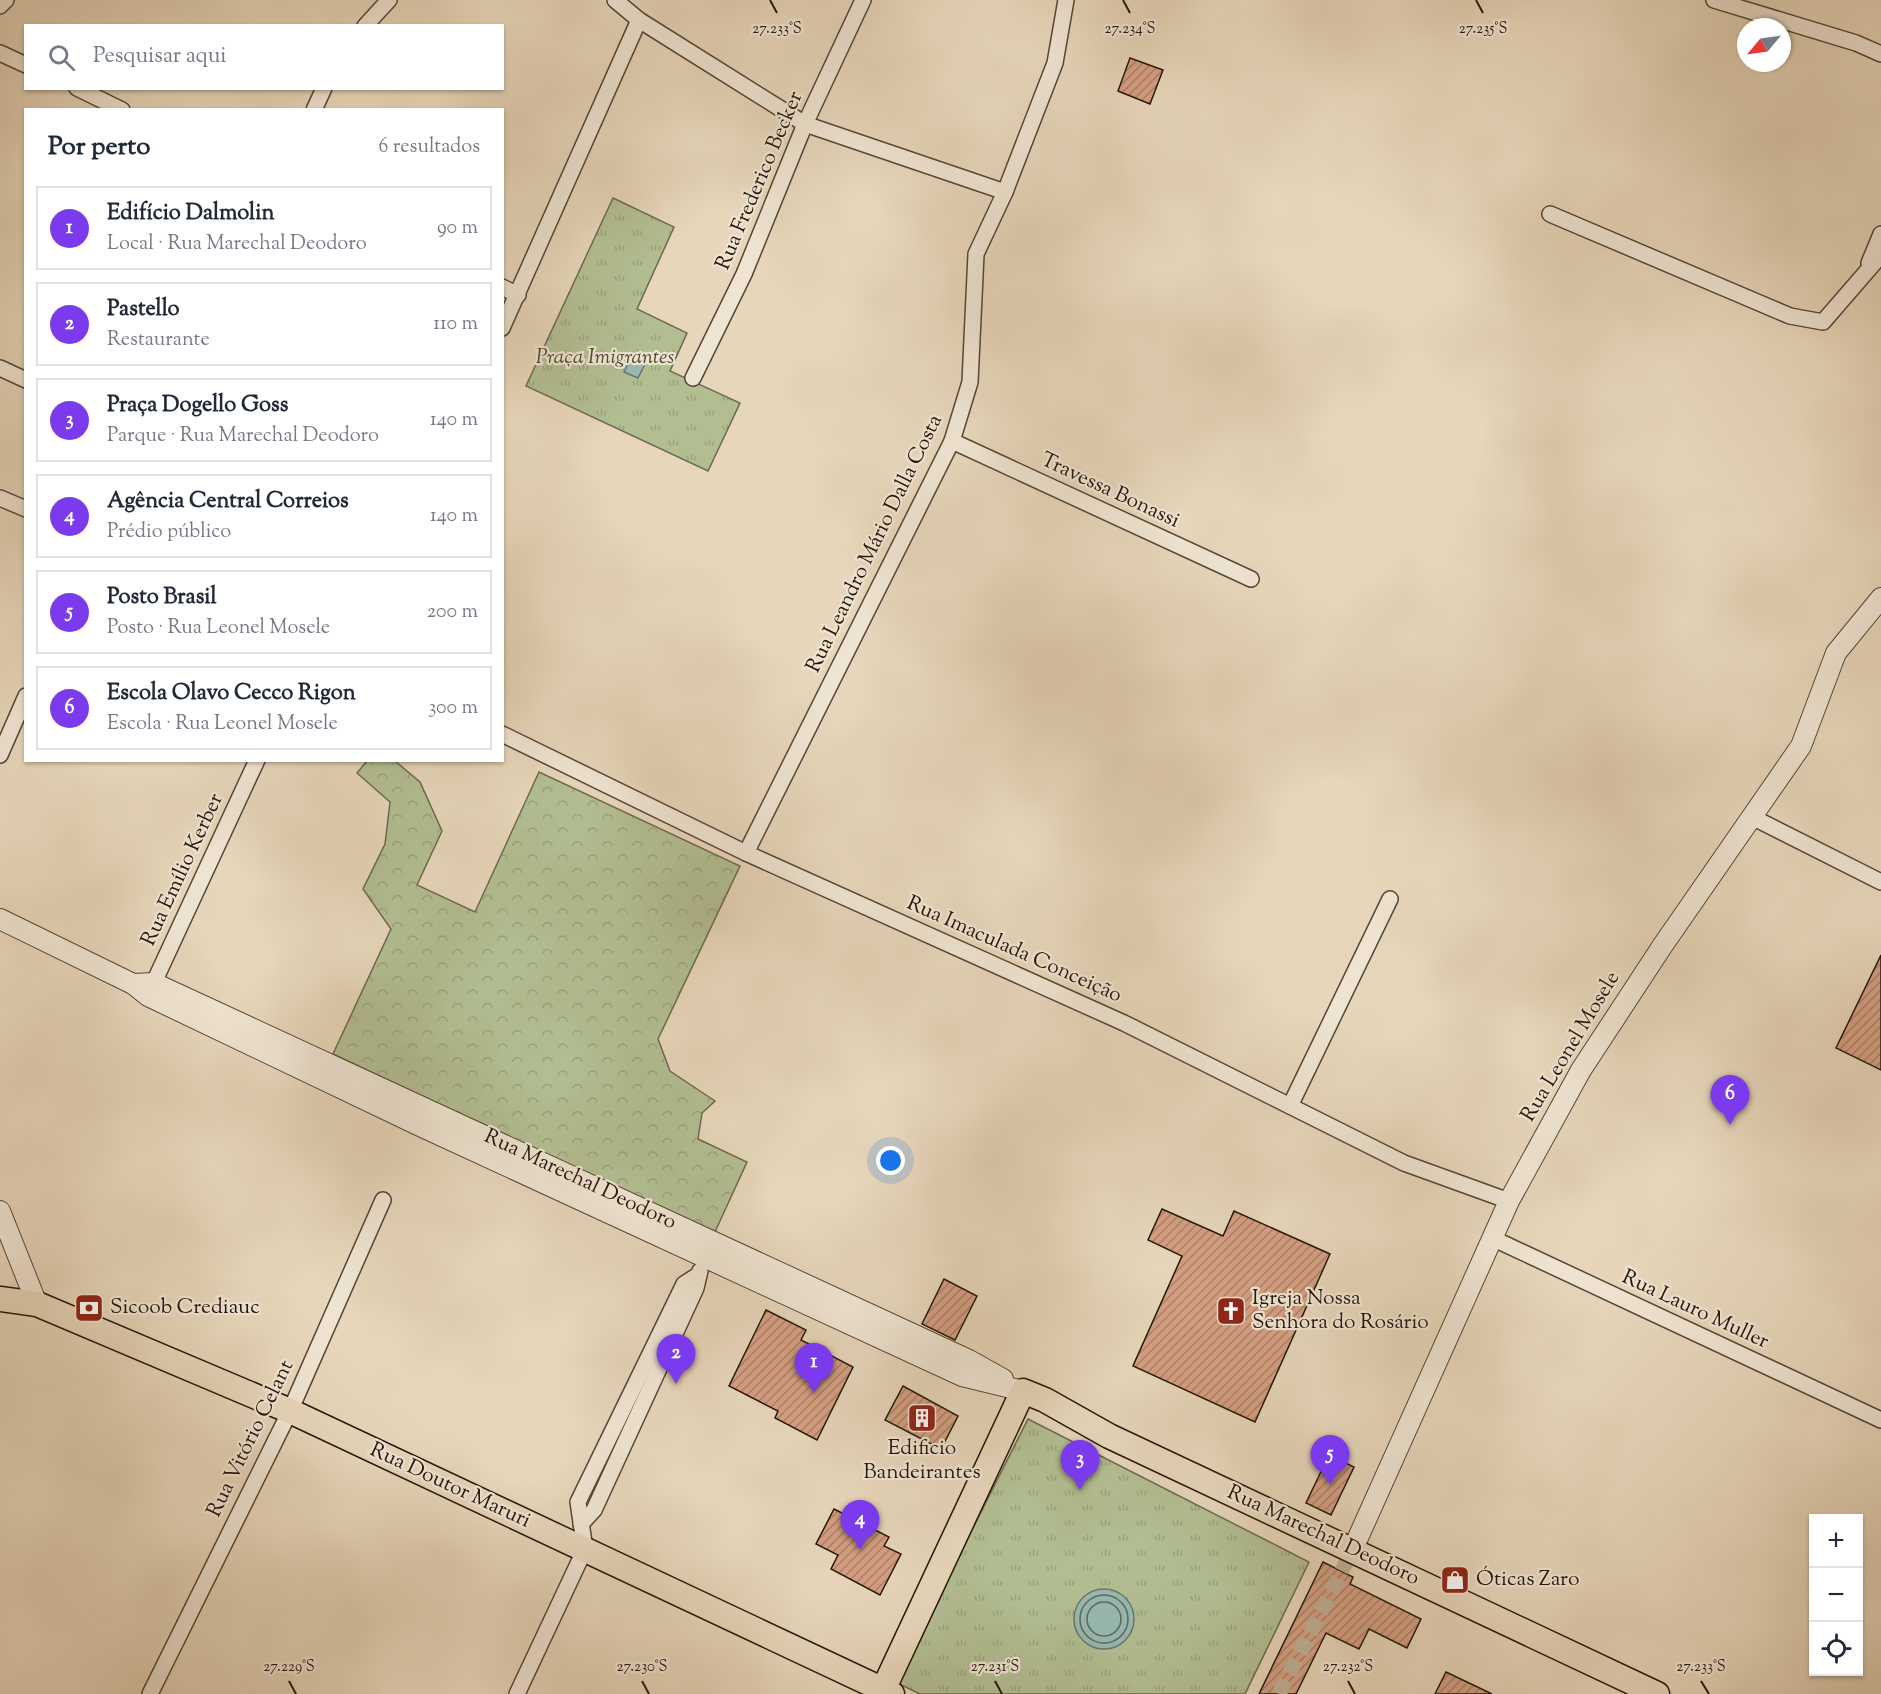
<!DOCTYPE html>
<html lang="pt">
<head>
<meta charset="utf-8">
<style>
  body { margin:0; font-family:"Sorts Mill Goudy",serif; background:#f2f2f3; color:#1f2937 }
  .controls { position:absolute; right:18px; bottom:18px; display:grid; overflow:hidden; border-radius:0px; box-shadow:0 2px 4px #0004 }
  .controls button { width:54px; height:54px; display:grid; place-items:center; padding:0; border:0; border-bottom:2px solid #e0e1e3; background:#fff; color:#1f2937; font:30px sans-serif }
  .compass { position:absolute; left:1737px; top:18px; width:54px; height:54px; border-radius:50%; background:#fff; box-shadow:0 2px 4px #0004; rotate:241deg }
  .you { position:absolute; left:891px; top:1161px; width:21px; height:21px; margin:-15px; border:4px solid #fff; border-radius:50%; background:#1a73e8; box-shadow:0 0 0 9px #1a73e833 }
  .badge { display:grid; place-items:center; width:39px; height:39px; border-radius:50%; background:#7c3aed; color:#fff; font-size:20px; font-weight:700 }
  .pin { position:absolute; translate:-50% -50px; filter:drop-shadow(0 2px 3px #0008) }
  .pin::after { content:''; position:absolute; top:32px; width:21px; height:18px; background:inherit; clip-path:polygon(0 0,100% 0,50% 100%) }
  .list { margin:0; padding:0; list-style:none }
  h2 { display:flex; justify-content:space-between; align-items:center; height:78px; margin:0; padding:0 24px; font-size:26px }
  h2 small { font-size:20px; font-weight:400; color:#747a83 }
  .list li { display:grid; grid-template-columns:39px 1fr auto; gap:18px; align-items:center; box-sizing:border-box; height:84px; margin:0 12px 12px; padding:0 12px; border:2px solid #e0e1e3; border-radius:0px }
  .list b { display:block; font-size:22px; white-space:nowrap }
  .list p { margin:0; font-size:20px; white-space:nowrap; color:#747a83 }
  .list em { font-size:20px; font-style:normal; color:#747a83 }
  .icon { flex:none; width:33px; height:33px; fill:none; stroke:currentColor; stroke-width:2; stroke-linecap:round; stroke-linejoin:round }
  .map { position:relative; flex:none; width:1881px; height:1694px; overflow:hidden }
  .search { position:absolute; background:#fff; box-shadow:0 2px 4px #0004; left:24px; top:24px; width:480px; height:66px; display:flex; align-items:center; gap:15px; box-sizing:border-box; padding:0 21px; border-radius:0px; color:#747a83; font-size:22px }
  .panel { position:absolute; background:#fff; box-shadow:0 2px 4px #0004; left:24px; top:108px; width:480px; height:654px; border-radius:0px }
  .map>svg:first-child { display:block }
  .forest { fill:url(#forest-crowns); stroke:#6c6a4e; stroke-width:1.5 }
  .park { fill:url(#park-tufts); stroke:#6c6a4e; stroke-width:1.5 }
  .water { fill:#97b9b1; stroke:#69786e; stroke-width:1.5 }
  .lines { fill:none; stroke-linecap:round; stroke-linejoin:round }
  .shore { stroke:#5e685d; stroke-width:1.5 }
  .building { fill:url(#building-hatch); stroke:#251609; stroke-width:1.5 }
  .minor-tunnel { stroke:#c0b097; stroke-width:15; stroke-dasharray:15 8; stroke-linecap:butt }
  .minor-casing { stroke:#564635; stroke-width:18 }
  .tertiary-casing { stroke:#564635; stroke-width:22 }
  .primary-casing { stroke:#251609; stroke-width:27 }
  .minor { stroke:#efe4d2; stroke-width:15 }
  .tertiary { stroke:#efe4d2; stroke-width:20 }
  .primary { stroke:#e7d6ba; stroke-width:24 }
  .ticks { fill:none; stroke:#251609; stroke-width:2 }
  .labels { text-anchor:middle; dominant-baseline:central; stroke-width:4.5; stroke-linejoin:round; paint-order:stroke }
  .street-label { font-size:21px; fill:#251609; stroke:#efe4d2 }
  .park-label { font-size:21px; font-style:italic; fill:#4f4832; stroke:#efe4d2 }
  .poi-label { font-size:21px; fill:#251609; stroke:#efe4d2; text-anchor:start }
  .ticks-label { font-size:15px; text-anchor:middle; fill:#251609; stroke:#efe4d2; stroke-width:4.5; stroke-linejoin:round; paint-order:stroke }
</style>
</head>
<body>
<div class="map">
<svg width="1881" height="1694" viewBox="0 0 1881 1694">
  <defs>
    <pattern id="forest-crowns" width="20" height="18" patternUnits="userSpaceOnUse" patternTransform="scale(1.5)"><rect width="20" height="18" fill="#b2be92"/><path d="M2 6a3 3 0 1 1 6 0M12 15a3 3 0 1 1 6 0" fill="none" stroke="#99a37d"/></pattern>
    <pattern id="park-tufts" width="24" height="20" patternUnits="userSpaceOnUse" patternTransform="scale(1.5)"><rect width="24" height="20" fill="#b2be92"/><path d="M3 7l-1-3M5 7V3M7 7l1-3M15 17l-1-3M17 17v-4M19 17l1-3" fill="none" stroke="#99a37d"/></pattern>
    <pattern id="building-hatch" width="6" height="6" patternUnits="userSpaceOnUse" patternTransform="scale(1.5)"><rect width="6" height="6" fill="#d49f81"/><path d="M-1 1l2-2M0 6l6-6M5 7l2-2" fill="none" stroke="#ac8168"/></pattern>
  </defs>
  <rect width="100%" height="100%" fill="#e7d6ba"/>
  <filter id="stains"><feTurbulence type="fractalNoise" baseFrequency=".00333" numOctaves="4"/><feColorMatrix values="0 0 0 0 .2 0 0 0 0 .09 0 0 0 0 .02 0 0 0 .5 -.17"/></filter>
  <radialGradient id="worn" r=".72"><stop offset=".6" stop-color="#630" stop-opacity="0"/><stop offset="1" stop-color="#630" stop-opacity=".3"/></radialGradient>
  <path class="forest" d="M367 761H395L420 782 442 831 417 885 475 912 539 772 740 866 658 1039 670 1071 715 1101 702 1113 698 1139 747 1162 714 1234 333 1054 391 929 363 889 385 844 390 802 357 773Z"/>
  <g class="park">
    <path d="M613 198 674 227 637 309 687 333 670 371 740 403 708 471 526 386Z"/>
    <path d="M1028 1419 1309 1562 1245 1694H920L895 1682Z"/>
  </g>
  <g class="water">
    <path d="M632 355 646 362 638 378 624 372Z"/>
    <circle cx="1104" cy="1619" r="30"/>
  </g>
  <g class="lines">
    <g class="shore">
      <circle cx="1104" cy="1619" r="24"/>
      <circle cx="1104" cy="1619" r="17"/>
    </g>
  </g>
  <g class="building">
    <path d="M1130 58 1163 70 1150 104 1118 91Z"/>
    <path d="M1881 955V1070L1836 1048Z"/>
    <path d="M1162 1209 1223 1236 1234 1211 1330 1254 1255 1422 1133 1366 1182 1256 1148 1240Z"/>
    <path d="M944 1279 977 1296 955 1340 922 1324Z"/>
    <path d="M766 1310 806 1330 801 1340 853 1367 817 1440 775 1418 778 1411 729 1386Z"/>
    <path d="M903 1386 958 1416 941 1449 885 1420Z"/>
    <path d="M1329 1455 1354 1467 1331 1515 1306 1503Z"/>
    <path d="M834 1509 889 1537 884 1546 901 1554 880 1595 831 1569 838 1555 816 1544Z"/>
    <path d="M1323 1562 1353 1577 1350 1584 1421 1619 1407 1648 1369 1629 1359 1649 1326 1633 1296 1694H1259Z"/>
    <path d="M1446 1672 1492 1694H1435Z"/>
  </g>
  <g class="lines">
    <path class="minor-tunnel" d="M1279 1694 1352 1551"/>
    <g class="minor-casing">
      <g id="minor">
        <path d="M615 0 639 20 805 124 1005 192"/>
        <path d="M1714 0 1856 43 1881 54"/>
        <path d="M0 6 6 0"/>
        <path d="M365 26 389 0"/>
        <path d="M0 53 26 65"/>
        <path d="M77 88 122 110"/>
        <path d="M314 110 324 88"/>
        <path d="M1550 214 1790 316 1823 322 1881 255"/>
        <path d="M1869 263 1881 234"/>
        <path d="M502 287 518 295"/>
        <path d="M502 328 639 20"/>
        <path d="M0 368 26 380"/>
        <path d="M693 378 744 274 805 124 863 0"/>
        <path d="M952 441 1251 579"/>
        <path d="M0 498 26 509"/>
        <path d="M502 734 746 853 1124 1023 1404 1163 1509 1201"/>
        <path d="M0 755 26 696"/>
        <path d="M1752 817 1881 882"/>
        <path d="M746 853 952 441 970 382 976 254 1005 192 1055 63 1066 0"/>
        <path d="M150 991 257 760"/>
        <path d="M1290 1106 1390 899"/>
        <path d="M1492 1238 1881 1420"/>
        <path d="M581 1524 594 1510 696 1288 700 1271"/>
        <path d="M150 1694 290 1411 383 1200"/>
        <path d="M517 1694 585 1549 578 1502 684 1284 698 1275"/>
      </g>
    </g>
    <g class="tertiary-casing">
      <g id="tertiary">
        <path d="M0 919 133 984 148 996 418 1125 962 1376 1023 1391"/>
        <path d="M133 984 154 983 969 1360 1003 1379"/>
        <path d="M0 1211 37 1304"/>
        <path d="M1352 1551 1509 1201 1581 1070 1663 945 1801 746 1836 653 1881 598"/>
      </g>
    </g>
    <g class="primary-casing">
      <g id="primary">
        <path d="M0 1299 37 1304 290 1411 892 1694"/>
        <path d="M883 1690 1023 1391 1045 1400 1109 1436 1657 1694"/>
      </g>
    </g>
    <use href="#minor" class="minor"/>
    <use href="#tertiary" class="tertiary"/>
    <use href="#primary" class="primary"/>
  </g>
  <path class="ticks" d="M770 0 777 13M1123 0 1130 13M1476 0 1483 13M289 1681 296 1694M642 1681 649 1694M995 1681 1002 1694M1348 1681 1355 1694M1701 1681 1709 1694"/>
  <defs>
    <g id="bank-square" transform="scale(1.5)"><rect x="-9" y="-9" width="18" height="18" rx="4" fill="#8f2418" stroke="#efe4d2"/><path d="M-6-4H6V4H-6ZM0-2.3a2.3 2.3 0 1 0 0 4.6a2.3 2.3 0 1 0 0-4.6Z" fill="#fff"/></g>
    <g id="church-square" transform="scale(1.5)"><rect x="-9" y="-9" width="18" height="18" rx="4" fill="#8f2418" stroke="#efe4d2"/><path d="M-1.2-6h2.4v3.5h3.3v2.4h-3.3V6h-2.4V-.1h-3.3v-2.4h3.3Z" fill="#fff"/></g>
    <g id="building-square" transform="scale(1.5)"><rect x="-9" y="-9" width="18" height="18" rx="4" fill="#8f2418" stroke="#efe4d2"/><path d="M-4-6H4V6H1V3H-1V6H-4ZM-2.5-4.3h1.7v1.8h-1.7ZM.8-4.3h1.7v1.8H.8ZM-2.5-1h1.7V.8h-1.7ZM.8-1h1.7V.8H.8Z" fill="#fff"/></g>
    <g id="shop-square" transform="scale(1.5)"><rect x="-9" y="-9" width="18" height="18" rx="4" fill="#8f2418" stroke="#efe4d2"/><path d="M-5-2.5h2.3a2.7 3.5 0 0 1 5.4 0H5L5.5 6h-11ZM-1.5-2.5h3a1.5 2.3 0 0 0-3 0Z" fill="#fff"/></g>
  </defs>
  <g fill-rule="evenodd">
    <use href="#bank-square" x="89" y="1308"/>
    <use href="#church-square" x="1231" y="1311"/>
    <use href="#building-square" x="922" y="1418"/>
    <use href="#shop-square" x="1455" y="1580"/>
  </g>
  <g class="labels">
    <g class="street-label">
      <text transform="translate(760 181) rotate(-67)">Rua Frederico Becker</text>
      <text transform="translate(1110 491) rotate(25)">Travessa Bonassi</text>
      <text transform="translate(875 544) rotate(-64)">Rua Leandro Mário Dalla Costa</text>
      <text transform="translate(183 870) rotate(-65)">Rua Emílio Kerber</text>
      <text transform="translate(1014 950) rotate(24)">Rua Imaculada Conceição</text>
      <text transform="translate(1571 1047) rotate(-59)">Rua Leonel Mosele</text>
      <text transform="translate(580 1180) rotate(25)">Rua Marechal Deodoro</text>
      <text transform="translate(1695 1310) rotate(25)">Rua Lauro Muller</text>
      <text transform="translate(251 1439) rotate(-64)">Rua Vitório Celant</text>
      <text transform="translate(450 1486) rotate(25)">Rua Doutor Maruri</text>
      <text transform="translate(1323 1536) rotate(25)">Rua Marechal Deodoro</text>
    </g>
    <g class="park-label">
      <text x="605" y="358">Praça Imigrantes</text>
    </g>
    <g class="poi-label">
      <text x="1252" y="1299">Igreja Nossa<tspan x="1252" dy="24">Senhora do Rosário</tspan></text>
      <text x="110" y="1308">Sicoob Crediauc</text>
      <text x="922" y="1449" text-anchor="middle">Edificio<tspan x="922" dy="24">Bandeirantes</tspan></text>
      <text x="1476" y="1580">Óticas Zaro</text>
    </g>
  </g>
  <g class="ticks-label">
    <text x="777" y="33">27.233°S</text>
    <text x="1130" y="33">27.234°S</text>
    <text x="1483" y="33">27.235°S</text>
    <text x="289" y="1671">27.229°S</text>
    <text x="642" y="1671">27.230°S</text>
    <text x="995" y="1671">27.231°S</text>
    <text x="1348" y="1671">27.232°S</text>
    <text x="1701" y="1671">27.233°S</text>
  </g>
  <rect width="100%" height="100%" filter="url(#stains)"/>
  <rect width="100%" height="100%" fill="url(#worn)"/>
</svg>
<div class="controls">
<button>+</button>
<button>−</button>
<button><svg class="icon" aria-label="locate" viewBox="0 0 24 24"><circle cx="12" cy="12" r="6"/><path d="M12 2v4M12 18v4M2 12h4M18 12h4"/></svg></button>
</div>
<svg class="compass" viewBox="-18 -18 36 36"><path d="M0-13l5 13h-10z" fill="#e53935"/><path d="M0 13l5-13h-10z" fill="#747a83"/></svg>
<div class="you"></div>
<div class="pin badge" style="left:814px;top:1393px">1</div>
<div class="pin badge" style="left:676px;top:1384px">2</div>
<div class="pin badge" style="left:1080px;top:1490px">3</div>
<div class="pin badge" style="left:860px;top:1550px">4</div>
<div class="pin badge" style="left:1330px;top:1485px">5</div>
<div class="pin badge" style="left:1730px;top:1125px">6</div>
<div class="search"><svg class="icon" aria-label="search" viewBox="0 0 24 24"><circle cx="10" cy="10" r="6"/><path d="M15 15l6 6"/></svg>Pesquisar aqui</div>
<section class="panel">
<h2>Por perto<small>6 resultados</small></h2>
<ul class="list">
<li><span class="badge">1</span><div><b>Edifício Dalmolin</b><p>Local · Rua Marechal Deodoro</p></div><em>90 m</em></li>
<li><span class="badge">2</span><div><b>Pastello</b><p>Restaurante</p></div><em>110 m</em></li>
<li><span class="badge">3</span><div><b>Praça Dogello Goss</b><p>Parque · Rua Marechal Deodoro</p></div><em>140 m</em></li>
<li><span class="badge">4</span><div><b>Agência Central Correios</b><p>Prédio público</p></div><em>140 m</em></li>
<li><span class="badge">5</span><div><b>Posto Brasil</b><p>Posto · Rua Leonel Mosele</p></div><em>200 m</em></li>
<li><span class="badge">6</span><div><b>Escola Olavo Cecco Rigon</b><p>Escola · Rua Leonel Mosele</p></div><em>300 m</em></li>
</ul>
</section>
</div>
</body>
</html>
